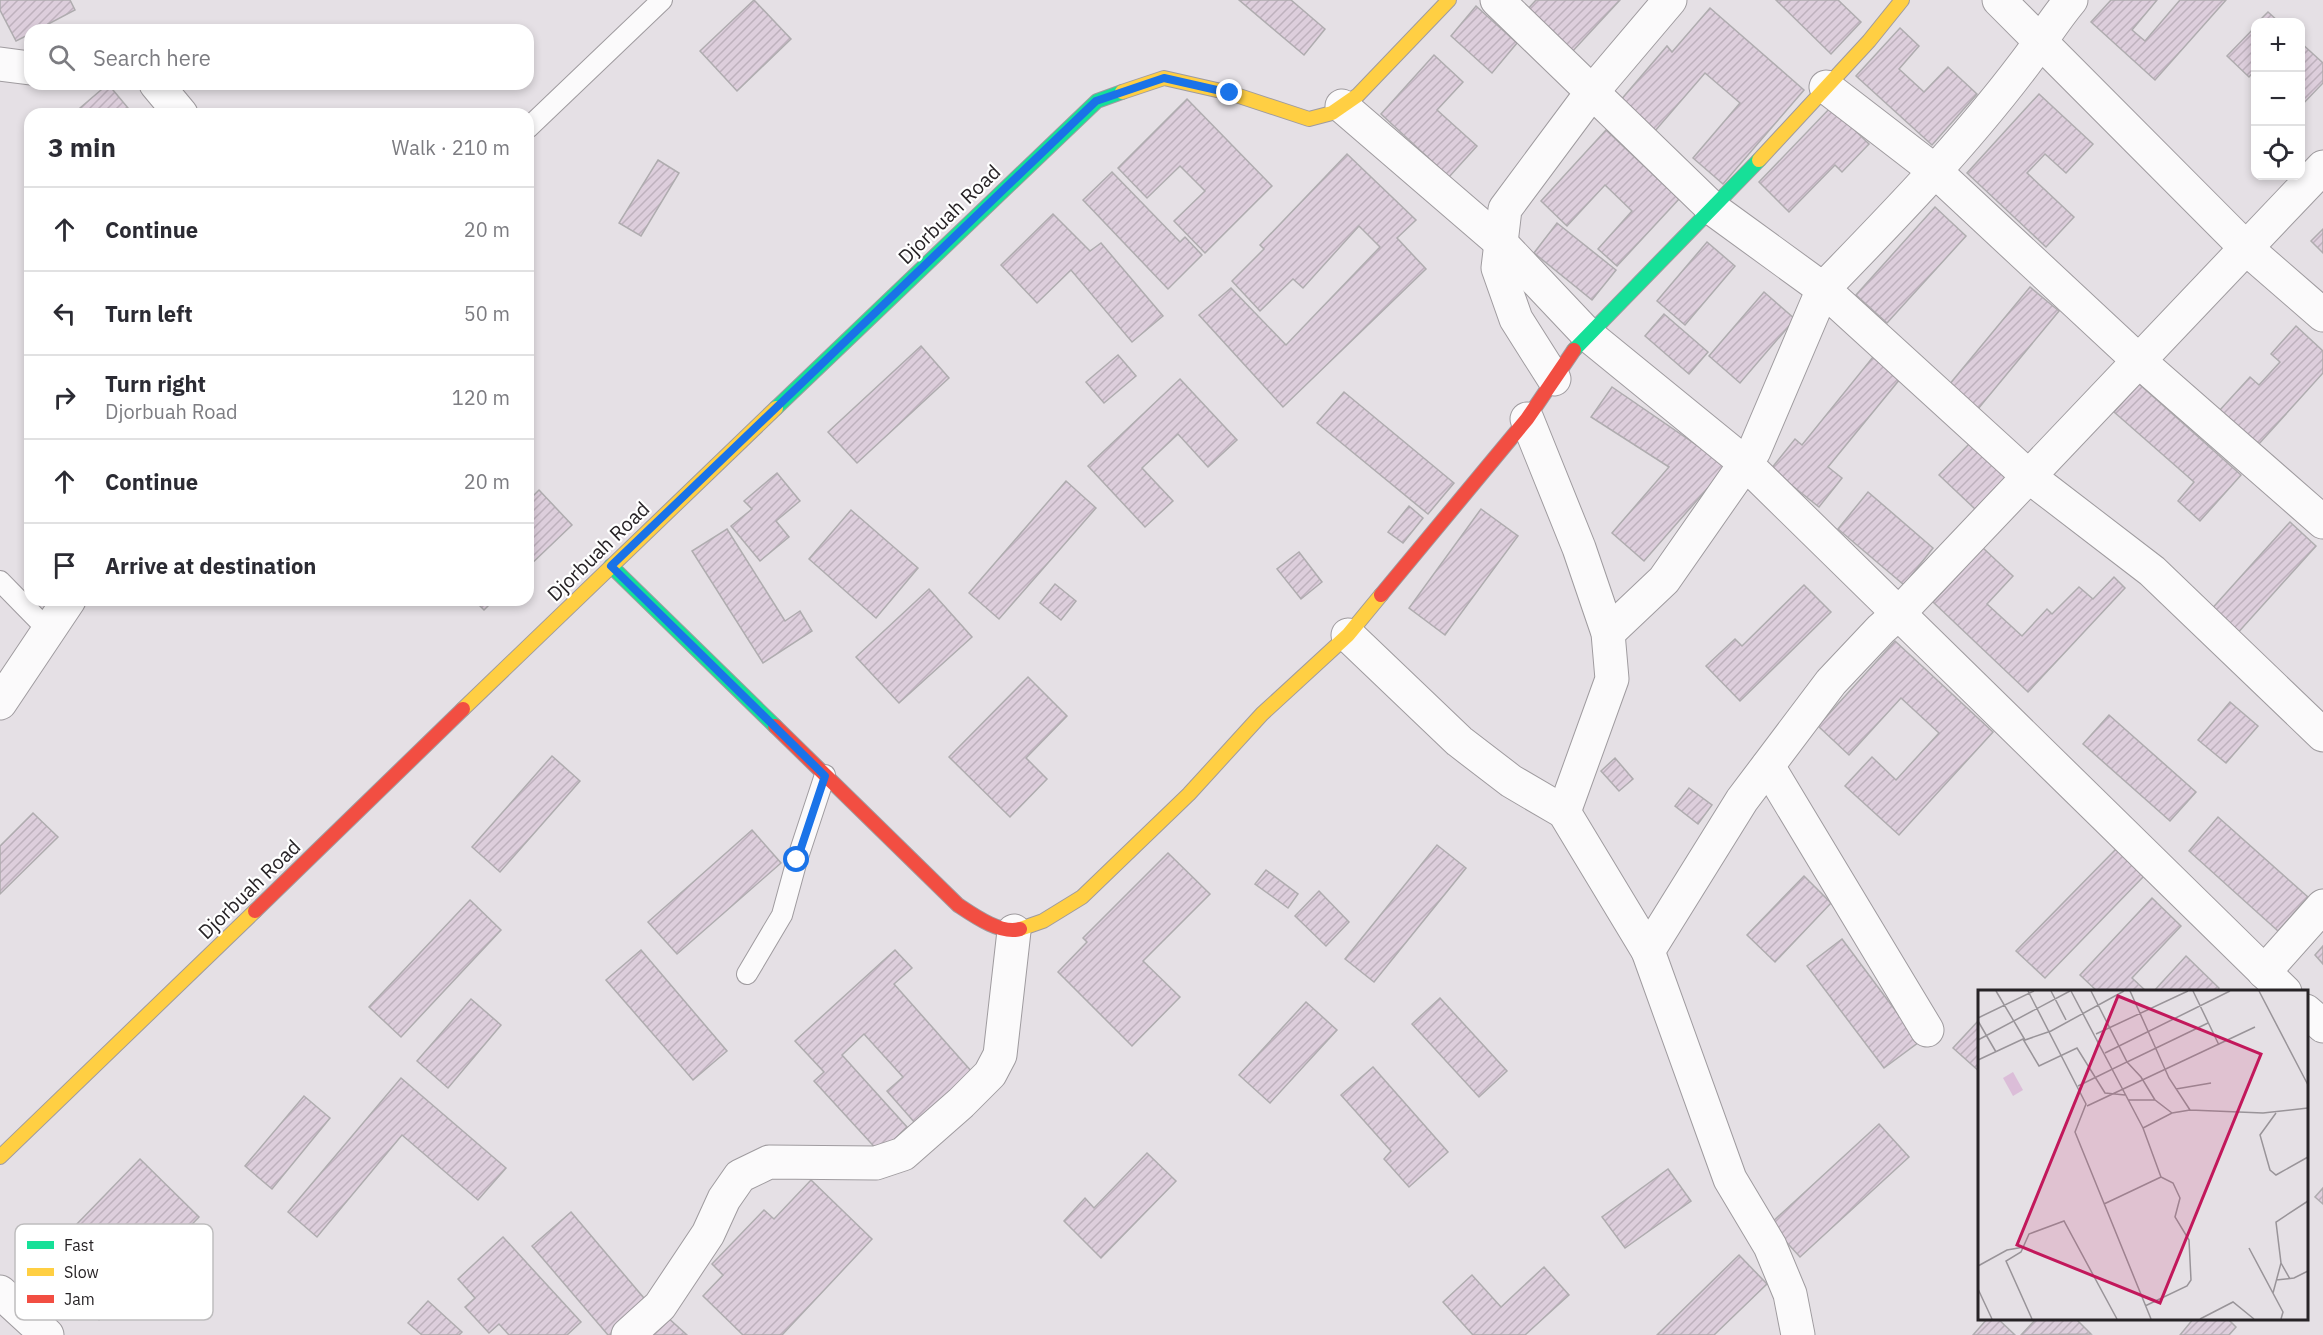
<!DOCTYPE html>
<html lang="en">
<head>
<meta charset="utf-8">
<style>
  body { margin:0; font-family:"IBM Plex Sans",sans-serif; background:#f7f7f7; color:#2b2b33 }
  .controls { position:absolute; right:18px; top:18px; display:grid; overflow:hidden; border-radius:12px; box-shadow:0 3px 9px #0003 }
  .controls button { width:54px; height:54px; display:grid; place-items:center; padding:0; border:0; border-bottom:2px solid #e1e1e2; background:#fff; color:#2b2b33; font:30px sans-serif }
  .stop { position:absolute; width:18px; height:18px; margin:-14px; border:4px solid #1a73e8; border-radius:50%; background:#fff }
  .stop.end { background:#1a73e8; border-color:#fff; box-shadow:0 2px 6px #0008 }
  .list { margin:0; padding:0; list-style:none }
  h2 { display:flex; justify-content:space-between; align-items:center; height:78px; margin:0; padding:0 24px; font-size:26px }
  h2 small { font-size:20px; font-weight:400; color:#7c7c81 }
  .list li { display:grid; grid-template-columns:39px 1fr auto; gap:18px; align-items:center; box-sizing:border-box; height:84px; padding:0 24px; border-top:2px solid #e1e1e2 }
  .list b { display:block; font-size:22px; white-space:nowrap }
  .list p { margin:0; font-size:20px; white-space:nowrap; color:#7c7c81 }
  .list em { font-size:20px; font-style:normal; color:#7c7c81 }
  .icon { flex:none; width:33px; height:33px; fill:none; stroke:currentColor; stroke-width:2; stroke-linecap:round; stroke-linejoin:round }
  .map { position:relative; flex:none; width:2323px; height:1335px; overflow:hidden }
  .search { position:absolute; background:#fff; box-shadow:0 3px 9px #0003; left:24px; top:24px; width:510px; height:66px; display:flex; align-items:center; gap:15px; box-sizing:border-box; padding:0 21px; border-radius:18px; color:#7c7c81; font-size:22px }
  .panel { position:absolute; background:#fff; box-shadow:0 3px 9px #0003; left:24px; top:108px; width:510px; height:498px; border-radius:18px }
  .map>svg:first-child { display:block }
  .building { fill:url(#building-hatch); stroke:#afacaf; stroke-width:1.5 }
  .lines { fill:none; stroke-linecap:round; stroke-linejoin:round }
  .lane-casing { stroke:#9f9b9f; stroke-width:22 }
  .street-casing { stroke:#9f9b9f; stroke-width:35 }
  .fast-casing { stroke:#9f9b9f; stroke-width:16 }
  .slow-casing { stroke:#9f9b9f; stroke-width:16 }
  .jam-casing { stroke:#9f9b9f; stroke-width:16 }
  .lane { stroke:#fbfafb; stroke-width:20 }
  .street { stroke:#fbfafb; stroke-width:33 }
  .fast { stroke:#16e098; stroke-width:14 }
  .slow { stroke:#ffcf43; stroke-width:14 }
  .jam { stroke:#f24e42; stroke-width:14 }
  .route { stroke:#1a73e8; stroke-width:8 }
  .labels { text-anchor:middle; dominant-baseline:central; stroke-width:4.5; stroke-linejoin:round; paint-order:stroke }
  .street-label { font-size:20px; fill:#272326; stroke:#fff }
  .inset-road { fill:none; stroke:#999499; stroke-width:1.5 }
  .view { fill:#c2185b; fill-opacity:0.15; stroke:#c2185b; stroke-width:3 }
  .inset-edge { fill:none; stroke:#272326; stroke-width:3 }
  .key { fill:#fff; stroke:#bebdbe; stroke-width:1.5 }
  .key-label { font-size:16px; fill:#272326 }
</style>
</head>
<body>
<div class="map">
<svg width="2323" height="1335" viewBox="0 0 2323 1335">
  <defs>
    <pattern id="building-hatch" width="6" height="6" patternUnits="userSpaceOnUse" patternTransform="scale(1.5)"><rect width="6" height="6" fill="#ddcedc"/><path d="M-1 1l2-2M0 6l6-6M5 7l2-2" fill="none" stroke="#beb1bd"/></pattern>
  </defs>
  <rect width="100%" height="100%" fill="#e5e0e5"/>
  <g class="building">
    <path d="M0 0H70L75 10 37 30H30V34L16 41 0 10Z"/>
    <path d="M754 0 791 39 737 91 700 51Z"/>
    <path d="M1239 0H1291L1325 29 1304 55Z"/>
    <path d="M1536 0H1620L1571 53 1526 11Z"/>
    <path d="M1776 0H1838L1861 22 1831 54Z"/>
    <path d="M2111 0H2157L2132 30 2145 41 2180 0H2226L2155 80 2091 22Z"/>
    <path d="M1476 6 1517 43 1492 73 1451 36Z"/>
    <path d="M1710 8 1804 90 1723 184 1693 158 1740 103 1705 73 1655 131 1620 101 1667 46 1672 52Z"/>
    <path d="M2268 12 2279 22H2258Z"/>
    <path d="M2256 26V69L2249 77 2227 56Z"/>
    <path d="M1900 28 1919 46 1899 69 1924 92 1948 67 1977 94 1932 145 1856 76Z"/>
    <path d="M2300 42 2323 63V83L2300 107Z"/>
    <path d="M1434 55 1463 82 1437 110 1477 146 1449 177 1381 114Z"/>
    <path d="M108 84 133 114H73Z"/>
    <path d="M2039 94 2093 144 2066 173 2045 154 2027 173 2074 217 2046 247 1967 173Z"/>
    <path d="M1187 99 1272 186 1205 253 1174 221 1205 191 1180 166 1147 198 1118 168Z"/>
    <path d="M1831 107 1869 144 1842 172 1835 165 1789 212 1759 182Z"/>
    <path d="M1606 130 1679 199 1617 266 1598 249 1632 211 1605 185 1567 226 1541 201Z"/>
    <path d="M1347 154 1416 220 1397 238 1426 269 1283 407 1199 315 1231 288 1286 345 1380 247 1359 226 1303 288 1293 279 1260 311 1232 281 1264 249 1260 245Z"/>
    <path d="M658 160 679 173 641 236 619 223Z"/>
    <path d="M1112 172 1180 242 1185 237 1202 255 1168 289 1083 200Z"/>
    <path d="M1935 207 1966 236 1887 323 1856 295Z"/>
    <path d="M1053 214 1090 251 1101 243 1163 316 1132 342 1071 270 1037 303 1001 265Z"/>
    <path d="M1557 223 1616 270 1592 300 1534 253Z"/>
    <path d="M2323 229V253L2311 241Z"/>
    <path d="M1707 242 1735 266 1685 325 1657 301Z"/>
    <path d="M2030 287 2059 311 1978 409 1949 385Z"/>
    <path d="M1764 292 1795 319 1740 383 1709 356Z"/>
    <path d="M1664 314 1708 352 1689 374 1645 336Z"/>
    <path d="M2296 326 2323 351V373L2258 445 2220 410 2250 377 2259 385 2280 362 2271 354Z"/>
    <path d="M921 346 949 378 857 463 828 432Z"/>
    <path d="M1118 355 1136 376 1104 403 1086 382Z"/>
    <path d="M1873 357 1900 379 1828 467 1842 478 1819 507 1771 469 1795 439 1802 445Z"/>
    <path d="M1180 379 1237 440 1208 467 1178 434 1142 468 1173 501 1145 527 1088 466Z"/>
    <path d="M2139 384 2241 475 2200 521 2178 501 2194 482 2114 412Z"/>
    <path d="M1612 387 1727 466 1644 561 1612 533 1669 467 1591 417Z"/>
    <path d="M1344 392 1454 483 1428 514 1317 423Z"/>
    <path d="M1970 443 2006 477 1975 509 1939 475Z"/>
    <path d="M777 473 800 501 776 521 789 537 760 561 731 526 752 509 744 501Z"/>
    <path d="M1066 481 1096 508 999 619 969 593Z"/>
    <path d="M539 490 572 525 528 567V501Z"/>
    <path d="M1868 492 1933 548 1904 585 1838 529Z"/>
    <path d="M1409 506 1423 518 1403 543 1388 532Z"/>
    <path d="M1481 509 1518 536 1445 635 1409 608Z"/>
    <path d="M851 510 918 568 876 618 809 559Z"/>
    <path d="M2290 522 2316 546 2235 636 2209 612Z"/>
    <path d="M727 529 785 621 800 611 812 631 763 663 692 551Z"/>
    <path d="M1983 548 2013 576 1987 604 2022 636 2047 609 2052 614 2079 587 2093 599 2114 577 2125 588 2028 692 1933 602Z"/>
    <path d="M1299 552 1322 582 1301 599 1277 569Z"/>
    <path d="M1055 584 1076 601 1061 620 1040 603Z"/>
    <path d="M1804 585 1831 612 1740 701 1706 666 1735 639 1742 646Z"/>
    <path d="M929 589 972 637 899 703 856 657Z"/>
    <path d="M474 600H494L484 610Z"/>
    <path d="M1895 641 1993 732 1899 835 1845 786 1872 757 1896 780 1939 733 1901 698 1849 755 1818 726Z"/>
    <path d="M1028 677 1067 716 1026 758 1047 779 1010 817 949 757Z"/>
    <path d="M2230 702 2258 726 2226 763 2198 740Z"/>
    <path d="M2109 715 2196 792 2170 821 2083 744Z"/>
    <path d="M552 756 580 781 500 872 472 847Z"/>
    <path d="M1615 758 1633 779 1619 791 1601 771Z"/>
    <path d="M1689 788 1712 805 1698 824 1675 806Z"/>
    <path d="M33 813 58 837 0 894V846Z"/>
    <path d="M2218 817 2308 897 2278 931 2189 851Z"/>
    <path d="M752 830 781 863 677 954 648 922Z"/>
    <path d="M1437 845 1466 868 1374 982 1345 959Z"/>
    <path d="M2116 849 2144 876 2045 978 2016 951Z"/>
    <path d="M1168 853 1210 894 1143 961 1180 997 1132 1046 1058 972 1087 942 1083 938Z"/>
    <path d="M1266 870 1298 894 1288 908 1255 884Z"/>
    <path d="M1804 876 1831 903 1775 962 1747 935Z"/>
    <path d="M1319 891 1349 922 1326 946 1295 916Z"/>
    <path d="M2152 898 2181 926 2132 978 2147 992H2098L2080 975Z"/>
    <path d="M470 900 501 930 401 1037 369 1007Z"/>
    <path d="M1842 939 1919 1042 1884 1068 1807 966Z"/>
    <path d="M2323 946V964L2315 955Z"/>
    <path d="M641 950 727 1051 693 1080 606 980Z"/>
    <path d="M895 950 912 968 894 984 972 1072 915 1123 887 1091 903 1077 864 1034 842 1055 907 1127 880 1153 814 1081 824 1072 795 1041Z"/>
    <path d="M2186 956 2219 988 2216 992H2193L2190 989 2187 992H2153Z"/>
    <path d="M1440 998 1507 1071 1479 1097 1412 1024Z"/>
    <path d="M471 999 501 1025 448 1088 417 1061Z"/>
    <path d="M1306 1002 1337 1030 1270 1103 1239 1075Z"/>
    <path d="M1980 1019V1072L1953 1048Z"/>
    <path d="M1373 1067 1448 1152 1409 1187 1384 1159 1391 1151 1341 1095Z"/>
    <path d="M401 1078 506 1168 478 1200 402 1135 317 1237 288 1212Z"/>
    <path d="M304 1096 330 1118 272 1189 245 1166Z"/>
    <path d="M1879 1124 1909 1157 1800 1257 1770 1224Z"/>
    <path d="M1147 1153 1176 1181 1101 1258 1064 1221 1085 1198 1094 1208Z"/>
    <path d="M140 1159 199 1217 99 1320 40 1262Z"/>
    <path d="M1668 1169 1691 1201 1625 1248 1602 1217Z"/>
    <path d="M811 1180 872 1239 782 1335H743L703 1296 723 1275 712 1264 764 1210 774 1219Z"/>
    <path d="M2323 1188V1204L2315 1197Z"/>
    <path d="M571 1212 649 1304 614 1335H608L532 1246Z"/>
    <path d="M503 1237 581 1322 567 1335H509L499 1324 489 1333 465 1307 475 1298 458 1279Z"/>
    <path d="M1739 1255 1767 1284 1714 1335H1657Z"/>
    <path d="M1544 1267 1569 1295 1525 1335H1473L1443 1302 1472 1275 1501 1307Z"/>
    <path d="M428 1301 462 1332 459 1335H422L408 1323Z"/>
    <path d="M666 1316 687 1335H649Z"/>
    <path d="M1988 1318H1997L2015 1335H1973Z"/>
    <path d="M2037 1318H2075L2091 1334 2021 1335Z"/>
    <path d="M2194 1318H2227L2236 1327 2229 1335H2180Z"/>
  </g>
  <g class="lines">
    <g class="lane-casing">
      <g id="lane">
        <path d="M528 128 662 0"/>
        <path d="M0 581 49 631"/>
        <path d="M747 974 782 915 797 860 825 775"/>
      </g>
    </g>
    <g class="street-casing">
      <g id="street">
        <path d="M1497 0 1713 209 1823 289C1893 217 1964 144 2025 63 2041 42 2054 20 2071 0"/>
        <path d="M1999 0 2247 249 2323 315"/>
        <path d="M0 64 30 68"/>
        <path d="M156 84 181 114"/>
        <path d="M1826 87 1935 171 2139 361 2323 522"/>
        <path d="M1342 106 1500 242 1588 335 1745 463 2285 992"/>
        <path d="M1554 379 1516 319 1498 268 1505 209 1592 92 1670 0"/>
        <path d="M1527 419 1579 548 1608 633 1612 679 1564 812"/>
        <path d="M1608 633 1664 580 1754 451 1823 289 2027 475 2152 571 2323 735"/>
        <path d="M1348 635 1459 741 1511 781 1564 812 1648 951 1730 1179 1770 1246 1790 1294 1798 1335"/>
        <path d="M0 703 69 600"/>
        <path d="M1768 766 1927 1030"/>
        <path d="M1648 951 1742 800 1831 682 1881 629 1898 614 2323 167"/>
        <path d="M2264 972 2323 906"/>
        <path d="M2306 1011 2323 1026"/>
        <path d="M0 1292 47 1335"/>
        <path d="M628 1335 660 1306 708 1234 724 1199 740 1176 769 1162 876 1163 903 1154 961 1103 990 1074 1000 1055 1014 931"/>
      </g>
    </g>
    <g class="fast-casing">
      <g id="fast">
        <path d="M1574 350 1759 160"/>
        <path d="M776 408 1097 101 1122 92"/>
        <path d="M611 566 775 726"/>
      </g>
    </g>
    <g class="slow-casing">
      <g id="slow">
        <path d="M1122 92 1164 78 1230 93 1309 119 1332 113 1358 95 1449 0"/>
        <path d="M1759 160 1869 41 1902 0"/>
        <path d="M463 709 776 408"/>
        <path d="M1020 929 1043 921 1082 897 1189 794 1262 714 1348 635 1381 595"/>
        <path d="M0 1157 255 911"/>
      </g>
    </g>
    <g class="jam-casing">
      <g id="jam">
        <path d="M1381 595 1527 419 1574 350"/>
        <path d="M775 726 958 905C973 915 1001 935 1020 929"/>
        <path d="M255 911 463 709"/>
      </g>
    </g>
    <use href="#lane" class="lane"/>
    <use href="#street" class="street"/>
    <use href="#fast" class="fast"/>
    <use href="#slow" class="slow"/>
    <use href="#jam" class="jam"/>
  </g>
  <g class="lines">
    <path class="route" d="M797 860 825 776 611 566 1096 101 1164 78 1230 93"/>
  </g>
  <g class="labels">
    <g class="street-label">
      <text transform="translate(949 214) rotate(-44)">Djorbuah Road</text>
      <text transform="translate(598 551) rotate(-44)">Djorbuah Road</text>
      <text transform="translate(249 889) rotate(-44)">Djorbuah Road</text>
    </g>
  </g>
  <g transform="translate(1978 990)">
    <rect width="330" height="330" fill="#e5e0e5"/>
    <path d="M35 82 45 100 35 106 25 88Z" fill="#dbbdd8"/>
    <path class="inset-road" d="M18 1 47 50 73 41 146 1M50 1 108 114 97 142 173 329M73 1 88 30M93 1 165 138 183 187M152 1 191 88 212 120M215 1 241 55M281 1 330 95M0 28 56 1M0 31 18 62M118 44 210 1M0 50 92 1M127 63 252 1M0 70 45 49 61 76 99 58 127 103 147 105M100 96 149 72 113 1M198 99 233 93M150 110H177L194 123M177 110 163 87 149 72 230 33M109 116 277 37M298 123 282 145 292 180 298 185 330 167M165 138 194 123 212 120 285 123 330 118M126 214 183 187M271 258 305 322 303 329M303 273 312 289M0 276 29 260 46 257M298 290 316 288 330 281M0 299 14 329M295 303 303 273 298 232 330 211M167 316 209 296 213 290 211 250 197 227 202 208 195 193 183 187M54 329 28 271 43 262 51 244 86 231 139 329M222 329 255 312 276 329"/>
    <path class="view" d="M140 6 283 64 182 313 39 255Z"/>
    <rect width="330" height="330" class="inset-edge"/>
  </g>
  <rect x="15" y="1224" width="198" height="96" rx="9" class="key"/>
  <rect x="27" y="1241" width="27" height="8" fill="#16e098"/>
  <rect x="27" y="1268" width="27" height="8" fill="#ffcf43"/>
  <rect x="27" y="1295" width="27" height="8" fill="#f24e42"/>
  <g class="key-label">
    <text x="64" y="1251">Fast</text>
    <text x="64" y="1278">Slow</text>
    <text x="64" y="1305">Jam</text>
  </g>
</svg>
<div class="controls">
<button>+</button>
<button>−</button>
<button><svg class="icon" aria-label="locate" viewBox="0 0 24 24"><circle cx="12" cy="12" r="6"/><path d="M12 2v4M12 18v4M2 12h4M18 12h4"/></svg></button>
</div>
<div class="stop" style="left:797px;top:860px"></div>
<div class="stop end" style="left:1230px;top:93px"></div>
<div class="search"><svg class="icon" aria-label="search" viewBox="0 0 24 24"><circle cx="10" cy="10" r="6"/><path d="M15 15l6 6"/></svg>Search here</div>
<section class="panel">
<h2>3 min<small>Walk · 210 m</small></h2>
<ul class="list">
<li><svg class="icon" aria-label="ahead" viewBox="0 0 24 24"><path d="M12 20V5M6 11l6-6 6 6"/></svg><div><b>Continue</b></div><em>20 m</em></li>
<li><svg class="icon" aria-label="left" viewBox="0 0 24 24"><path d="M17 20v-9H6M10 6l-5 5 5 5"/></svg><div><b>Turn left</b></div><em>50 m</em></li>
<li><svg class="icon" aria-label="right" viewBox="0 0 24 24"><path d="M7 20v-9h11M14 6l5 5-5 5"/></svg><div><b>Turn right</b><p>Djorbuah Road</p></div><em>120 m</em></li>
<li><svg class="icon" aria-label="ahead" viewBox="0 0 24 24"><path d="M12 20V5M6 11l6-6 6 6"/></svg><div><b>Continue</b></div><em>20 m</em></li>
<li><svg class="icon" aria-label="arrive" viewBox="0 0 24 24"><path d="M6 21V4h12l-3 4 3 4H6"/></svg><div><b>Arrive at destination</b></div></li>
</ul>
</section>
</div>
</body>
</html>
